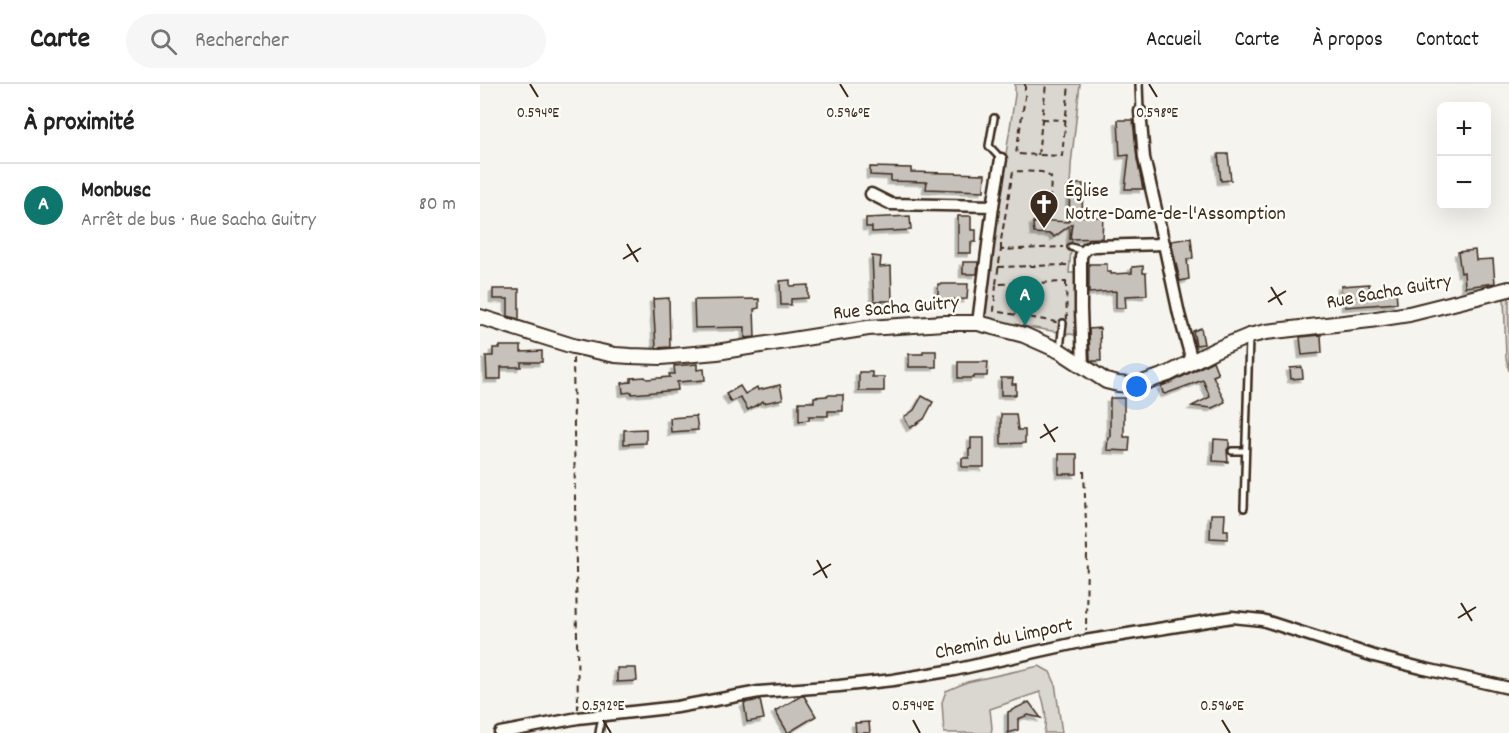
<!DOCTYPE html>
<html lang="fr">
<head>
<meta charset="utf-8">
<style>
  body { margin:0; font-family:Dekko,sans-serif; background:#f6f6f6; color:#222 }
  .controls { position:absolute; right:18px; top:18px; display:grid; overflow:hidden; border-radius:9px; box-shadow:0 6px 24px #0002 }
  .controls button { width:54px; height:54px; display:grid; place-items:center; padding:0; border:0; border-bottom:2px solid #e0e0e0; background:#fff; color:#222; font:30px sans-serif }
  .you { position:absolute; left:657px; top:303px; width:21px; height:21px; margin:-15px; border:4px solid #fff; border-radius:50%; background:#1a73e8; box-shadow:0 0 0 9px #1a73e833 }
  .badge { display:grid; place-items:center; width:39px; height:39px; border-radius:50%; background:#0f766e; color:#fff; font-size:20px; font-weight:700 }
  .pin { position:absolute; translate:-50% -50px; filter:drop-shadow(0 2px 3px #0008) }
  .pin::after { content:''; position:absolute; top:32px; width:21px; height:18px; background:inherit; clip-path:polygon(0 0,100% 0,50% 100%) }
  .list { margin:0; padding:0; list-style:none }
  h2 { display:flex; justify-content:space-between; align-items:center; height:78px; margin:0; padding:0 24px; font-size:26px }
  h2 small { font-size:20px; font-weight:400; color:#767676 }
  .list li { display:grid; grid-template-columns:39px 1fr auto; gap:18px; align-items:center; box-sizing:border-box; height:84px; padding:0 24px; border-top:2px solid #e0e0e0 }
  .list b { display:block; font-size:22px; white-space:nowrap }
  .list p { margin:0; font-size:20px; white-space:nowrap; color:#767676 }
  .list em { font-size:20px; font-style:normal; color:#767676 }
  .icon { flex:none; width:33px; height:33px; fill:none; stroke:currentColor; stroke-width:2; stroke-linecap:round; stroke-linejoin:round }
  .map { position:relative; flex:none; width:1029px; height:649px; overflow:hidden }
  header { display:flex; align-items:center; gap:36px; box-sizing:border-box; height:84px; padding:0 30px; background:#fff; border-bottom:2px solid #e0e0e0 }
  header strong { font-size:28px }
  nav { display:flex; gap:33px; margin-inline-start:auto; font-size:21px }
  .search { width:420px; height:54px; background:#f6f6f6; display:flex; align-items:center; gap:15px; box-sizing:border-box; padding:0 21px; border-radius:33px; color:#767676; font-size:22px }
  main { display:flex }
  aside { flex:1; background:#fff }
  .map>svg:first-child { display:block }
  .green { fill:#dad6d0; stroke:#8a8077; stroke-width:1.5 }
  .building { fill:#c7c1bb; stroke:#3b2a1e; stroke-width:1.5; filter:url(#shadow) }
  .lines { fill:none; stroke-linecap:round; stroke-linejoin:round }
  .service-casing { stroke:#3b2a1e; stroke-width:10 }
  .minor-casing { stroke:#3b2a1e; stroke-width:15 }
  .tertiary-casing { stroke:#3b2a1e; stroke-width:18 }
  .path { stroke:#3b2a1e; stroke-width:2; stroke-dasharray:6 4.5; stroke-linecap:butt }
  .service { stroke:#fdfcf7; stroke-width:5 }
  .minor { stroke:#fdfcf7; stroke-width:10 }
  .tertiary { stroke:#fdfcf7; stroke-width:14 }
  .ticks { fill:none; stroke:#3b2a1e; stroke-width:2 }
  .labels { text-anchor:middle; dominant-baseline:central; stroke-width:5; stroke-linejoin:round; paint-order:stroke }
  .poi-label { font-size:20px; fill:#3b2a1e; stroke:#fdfcf7; text-anchor:start }
  .street-label { font-size:20px; fill:#3b2a1e; stroke:#fdfcf7 }
  .ticks-label { font-size:15px; text-anchor:middle; fill:#3b2a1e; stroke:#fdfcf7; stroke-width:5; stroke-linejoin:round; paint-order:stroke }
</style>
</head>
<body>
<header>
<strong>Carte</strong>
<div class="search"><svg class="icon" aria-label="search" viewBox="0 0 24 24"><circle cx="10" cy="10" r="6"/><path d="M15 15l6 6"/></svg>Rechercher</div>
<nav><a>Accueil</a><a>Carte</a><a>À propos</a><a>Contact</a></nav>
</header>
<main>
<aside>
<h2>À proximité<small></small></h2>
<ul class="list">
<li><span class="badge">A</span><div><b>Monbusc</b><p>Arrêt de bus · Rue Sacha Guitry</p></div><em>80 m</em></li>
</ul>
</aside>
<div class="map">
<svg width="1029" height="649" viewBox="0 0 1029 649">
  <defs>
    <filter id="shadow"><feDropShadow dx="-3.5" dy="3.5" stdDeviation="0" flood-color="#0004"/></filter>
  </defs>
  <rect width="100%" height="100%" fill="#f5f4ee"/>
  <filter id="ink" filterUnits="userSpaceOnUse"><feTurbulence type="fractalNoise" baseFrequency=".0167" numOctaves="2"/><feDisplacementMap in="SourceGraphic" scale="12" xChannelSelector="R" yChannelSelector="G"/><feConvolveMatrix kernelMatrix="1 2 1 2 8 2 1 2 1" color-interpolation-filters="sRGB"/></filter>
  <g filter="url(#ink)">
    <g class="green">
      <path d="M535 0H600L591 81 589 133 590 155H592L589 189H597L596 251 507 236 502 227 535 11Z"/>
      <path d="M1029 212V287L1026 274 1024 213Z"/>
      <path d="M559 582 570 588 575 599 582 649H564C567 635 566 622 560 608L510 625 512 644 511 649H464L462 618 466 607 487 598Z"/>
    </g>
    <g class="building">
      <path d="M638 36H653L657 75 663 105H645L649 71 640 72Z"/>
      <path d="M738 70H748L751 96 741 97Z"/>
      <path d="M390 83 431 84V88L505 90 504 107 446 105 447 98 411 97V92L390 91Z"/>
      <path d="M590 100H603L602 132 623 133 622 154 590 155 592 140 574 153 572 150 554 149 553 138 555 139V136L589 138Z"/>
      <path d="M430 132 431 146 392 148V143H386V134Z"/>
      <path d="M478 132H491V146H496V158H491V169H478Z"/>
      <path d="M711 154 713 174 707 175 709 195 700 197 691 157Z"/>
      <path d="M995 166 996 176 1013 175 1015 199 985 203 984 188 981 189 978 168Z"/>
      <path d="M392 172 401 173 400 183 411 182 412 217H394Z"/>
      <path d="M483 178H498L497 190H483Z"/>
      <path d="M609 180H627V188H631V190L652 189V183L663 182V189H666L667 211 645 212 646 224H636V207L609 209Z"/>
      <path d="M310 196V202L328 201V214L311 215V221H301L300 197Z"/>
      <path d="M458 200H488L487 215 458 216Z"/>
      <path d="M889 200 890 209 916 206 917 219 865 223V214H862L861 202Z"/>
      <path d="M13 205H39V235L28 232V215H13Z"/>
      <path d="M189 214 190 263 176 264 173 215Z"/>
      <path d="M279 215V224L274 225 275 253 265 254V243L215 244 214 216Z"/>
      <path d="M620 244 621 277H612L610 276 609 245Z"/>
      <path d="M721 244 724 260 716 261 713 247Z"/>
      <path d="M841 251 842 269 822 271 820 253Z"/>
      <path d="M20 262H41V268L62 267V278H41V283H21V295H7L6 272H13V264H20Z"/>
      <path d="M443 267H456V283H429V270H443Z"/>
      <path d="M733 277 738 290 733 292 745 318 732 324 712 322 730 313 723 296 685 310 683 309 681 302 692 298Z"/>
      <path d="M478 278H508L507 292H494V294H478Z"/>
      <path d="M217 280V286L224 285 225 296 197 298 198 306 152 310V308L143 309 142 299 151 298V294L165 293 167 295 190 293 189 290H195L194 282Z"/>
      <path d="M822 283 823 294 811 295 810 284Z"/>
      <path d="M379 288H392V293H404V307H379Z"/>
      <path d="M521 294H533L532 300H536V311H521Z"/>
      <path d="M300 301 303 315 284 319 283 317 268 326 260 313 251 318 246 310 260 302 265 310 277 303 278 306Z"/>
      <path d="M347 311H363V327H348V332H329V336L319 337V318H334V313L347 312Z"/>
      <path d="M442 312 453 318 444 335 430 344 424 333 434 326Z"/>
      <path d="M630 314H644V353H650L649 367 627 366 628 353H630Z"/>
      <path d="M521 330H536L538 346H545V359L521 360Z"/>
      <path d="M216 332 218 346 191 348 190 334Z"/>
      <path d="M166 345V359L144 360V346Z"/>
      <path d="M491 354H504V383H482V374H489V365H491Z"/>
      <path d="M734 355 749 356V363L747 366 748 378 733 377Z"/>
      <rect x="579" y="370" width="18" height="20"/>
      <path d="M731 430H745L744 446H748V455L730 454Z"/>
      <path d="M137 584H156L157 597 137 598Z"/>
      <path d="M321 612H324L336 632 308 649 295 627Z"/>
      <path d="M280 616 284 635 267 638 264 619Z"/>
      <path d="M549 618 561 634 548 631 538 635V646L528 649V628Z"/>
      <path d="M389 638 390 649H376L375 639Z"/>
    </g>
    <g class="lines">
      <g class="service-casing">
        <g id="service">
          <path d="M659 0 660 27"/>
          <path d="M514 34 509 62 521 75"/>
          <path d="M591 163 604 167"/>
          <path d="M580 265 583 239"/>
          <path d="M752 367H765"/>
          <path d="M764 424 769 254"/>
          <path d="M119 649 122 632"/>
        </g>
      </g>
      <g class="minor-casing">
        <g id="minor">
          <path d="M660 27 664 74 684 160 699 230 712 277"/>
          <path d="M391 110 411 120 513 122 498 239"/>
          <path d="M513 122 521 75"/>
          <path d="M603 282 601 225V172C604 166 607 163 614 162L684 160"/>
          <path d="M20 649 98 634 197 623 279 608 359 602 413 596 474 586 605 557 752 533 782 536 894 572 941 584 1029 604"/>
        </g>
      </g>
      <g class="tertiary-casing">
        <path id="tertiary" d="M0 233 93 262 135 271 150 272 181 273 237 268 388 244 464 239H498L544 251 580 267 626 297 638 300 650 301 662 299 688 290 735 266 769 252 786 248 890 236 929 230 1029 205"/>
      </g>
      <g class="path">
        <path d="M545 0V13L536 70 582 72 589 0"/>
        <path d="M562 35 586 36"/>
        <path d="M558 71 566 0"/>
        <path d="M521 166V156L533 87 562 88 571 93 569 134"/>
        <path d="M518 183 587 181"/>
        <path d="M586 198 587 240 514 227 516 200Z"/>
        <path d="M516 200 521 166 583 163"/>
        <path d="M93 274 98 625"/>
        <path d="M604 387 607 466 606 546"/>
      </g>
      <use href="#service" class="service"/>
      <use href="#minor" class="minor"/>
      <use href="#tertiary" class="tertiary"/>
    </g>
  </g>
  <path class="ticks" d="M50 0 58 13M360 0 368 13M669 0 677 13M147 160 158 178M143 175 161 164M791 203 802 221M788 218 806 207M564 340 575 358M560 354 578 343M337 476 347 494M333 491 351 480M981 519 992 537M978 534 996 523M123 636 131 649M433 636 440 649M742 636 750 649"/>
  <defs>
    <g id="church-pin" transform="scale(1.5)"><path d="M0 17L-7.5 6A9.5 9.5 0 1 1 7.5 6Z" fill="#3b2a1e" stroke="#fdfcf7"/><path d="M-1.2-6h2.4v3.5h3.3v2.4h-3.3V6h-2.4V-.1h-3.3v-2.4h3.3Z" fill="#fff"/></g>
  </defs>
  <g fill-rule="evenodd">
    <use href="#church-pin" x="564" y="120"/>
  </g>
  <g class="labels">
    <g class="poi-label">
      <text x="585" y="108">Église<tspan x="585" dy="23">Notre-Dame-de-l'Assomption</tspan></text>
    </g>
    <g class="street-label">
      <text transform="translate(909 209) rotate(-10)">Rue Sacha Guitry</text>
      <text transform="translate(416 225) rotate(-5)">Rue Sacha Guitry</text>
      <text transform="translate(524 556) rotate(-12)">Chemin du Limport</text>
    </g>
  </g>
  <g class="ticks-label">
    <text x="58" y="33">0.594°E</text>
    <text x="368" y="33">0.596°E</text>
    <text x="677" y="33">0.598°E</text>
    <text x="123" y="626">0.592°E</text>
    <text x="433" y="626">0.594°E</text>
    <text x="742" y="626">0.596°E</text>
  </g>
</svg>
<div class="controls">
<button>+</button>
<button>−</button>
</div>
<div class="you"></div>
<div class="pin badge" style="left:545px;top:242px">A</div>
</div>
</main>
</body>
</html>
